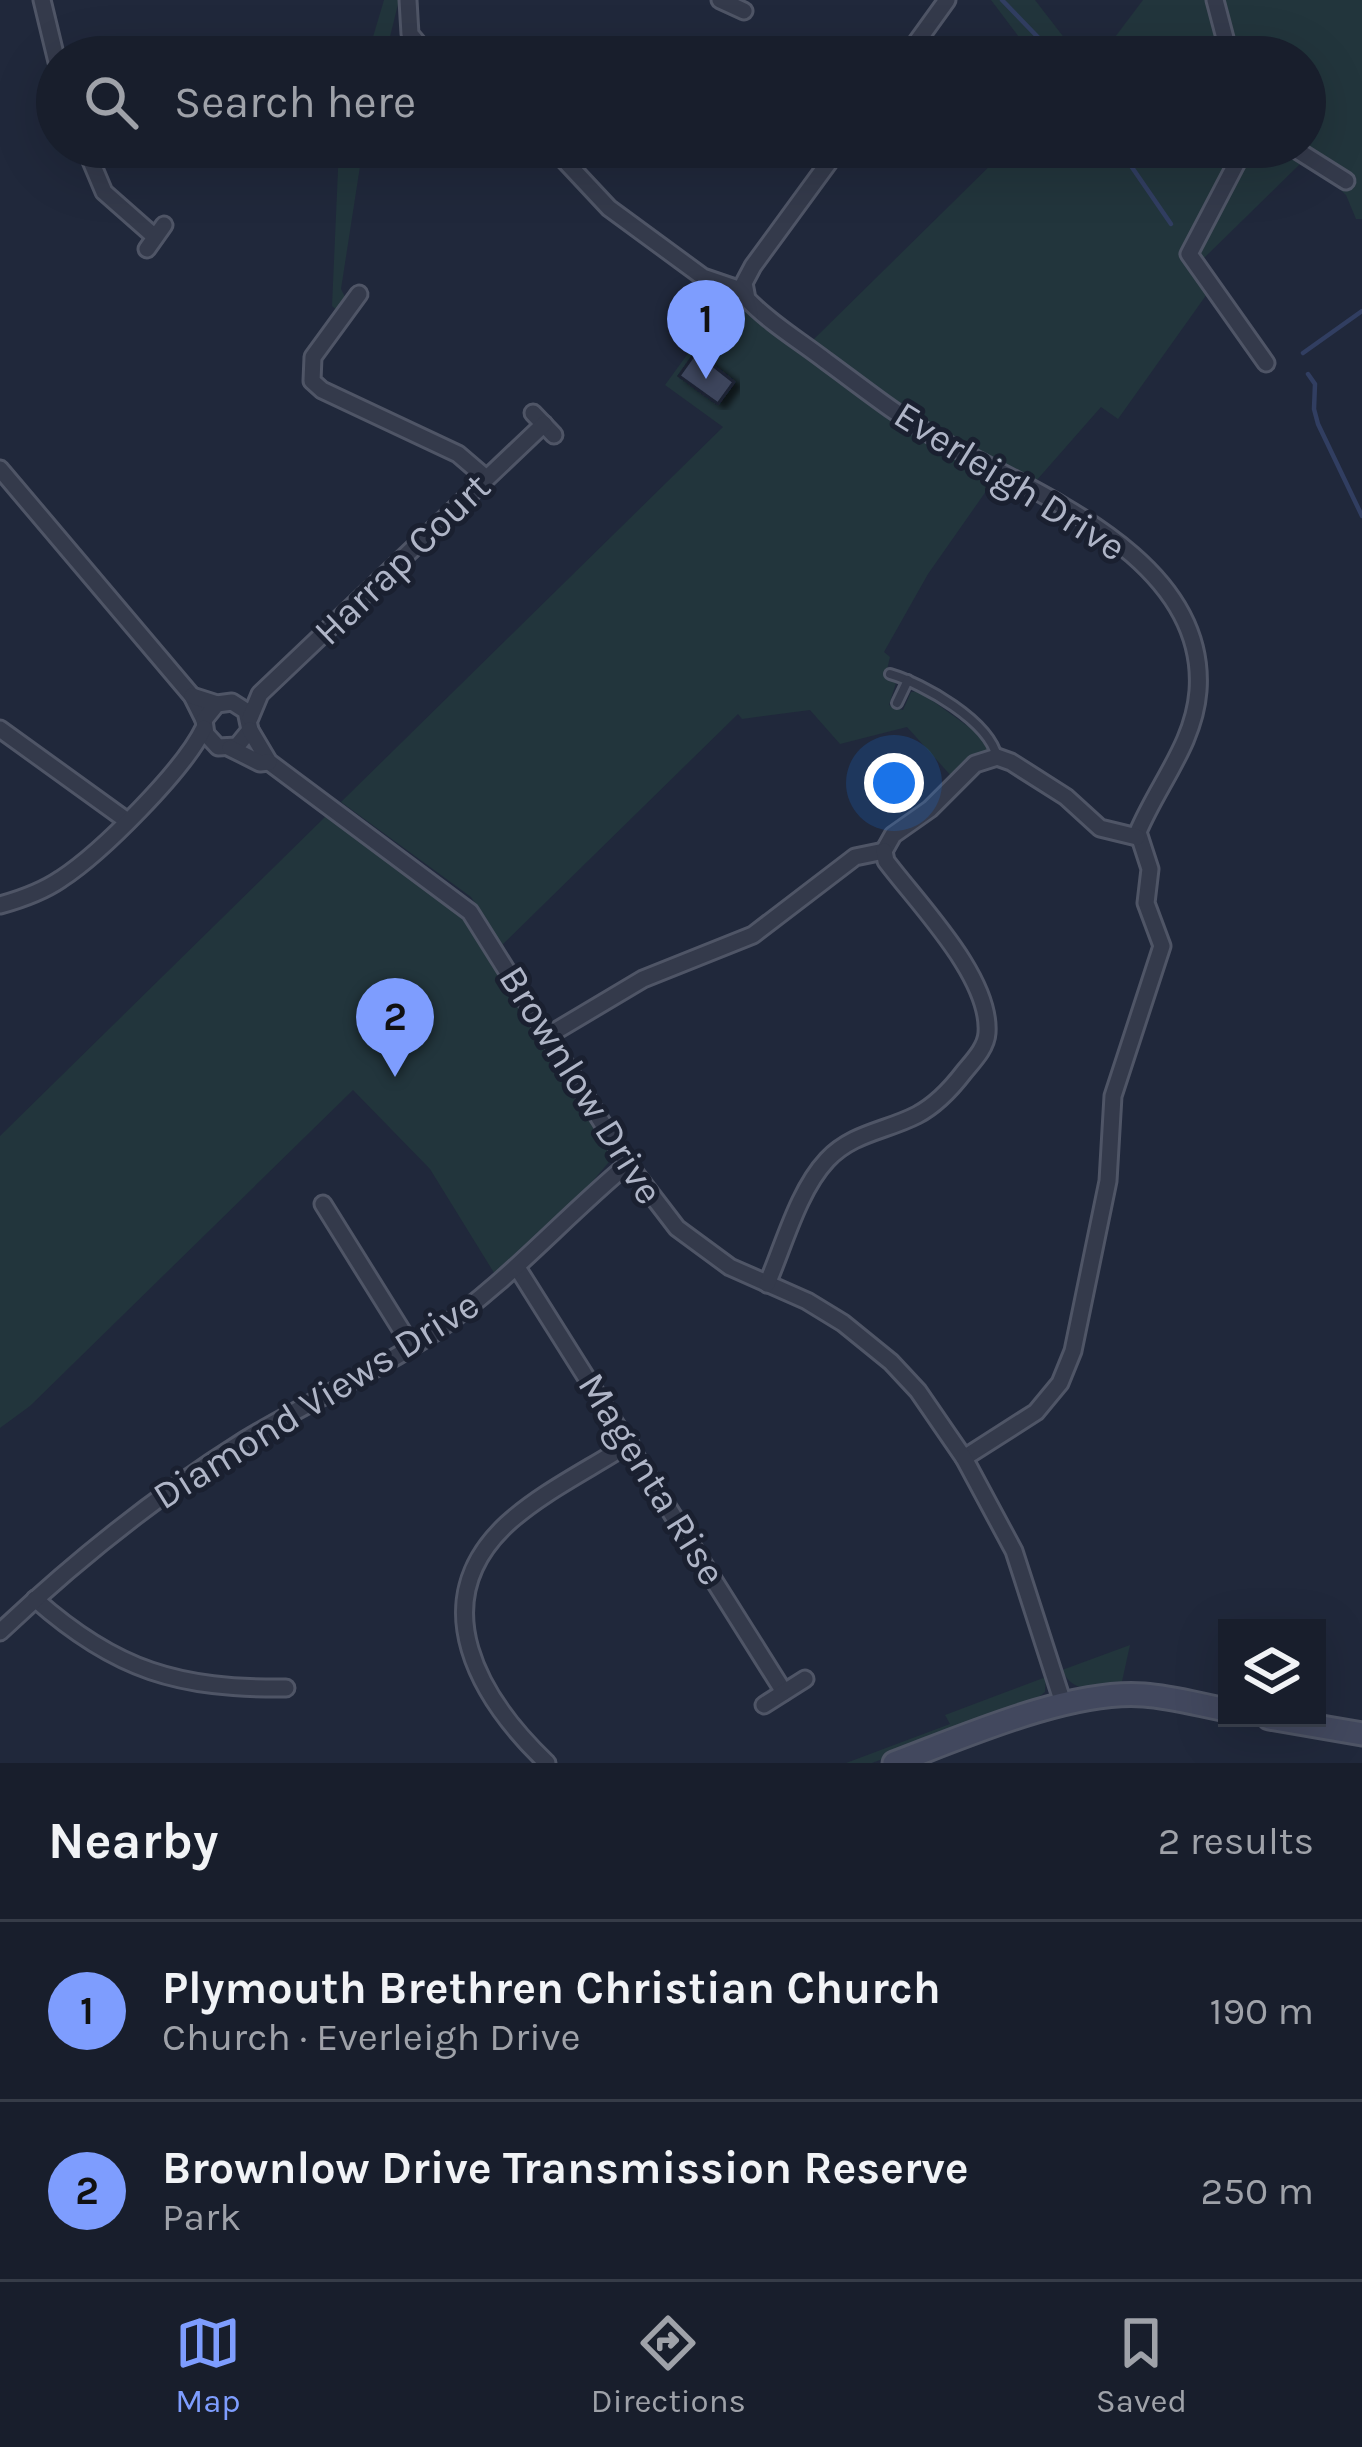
<!DOCTYPE html>
<html lang="en">
<head>
<meta charset="utf-8">
<style>
  body { margin:0; font-family:Karla,sans-serif; background:#212734; color:#f1f3f6 }
  .controls { position:absolute; right:36px; bottom:36px; display:grid; overflow:hidden; border-radius:0px; box-shadow:0 12px 48px #0002 }
  .controls button { width:108px; height:108px; display:grid; place-items:center; padding:0; border:0; border-bottom:3px solid #363c48; background:#181e2c; color:#f1f3f6; font:60px sans-serif }
  .you { position:absolute; left:894px; top:783px; width:42px; height:42px; margin:-30px; border:9px solid #fff; border-radius:50%; background:#1a73e8; box-shadow:0 0 0 18px #1a73e833 }
  .badge { display:grid; place-items:center; width:78px; height:78px; border-radius:50%; background:#7e9dfe; color:#111; font-size:39px; font-weight:700 }
  .pin { position:absolute; translate:-50% -99px; filter:drop-shadow(0 3px 6px #0008) }
  .pin::after { content:''; position:absolute; top:63px; width:42px; height:36px; background:inherit; clip-path:polygon(0 0,100% 0,50% 100%) }
  .list { margin:0; padding:0; list-style:none }
  h2 { display:flex; justify-content:space-between; align-items:center; height:156px; margin:0; padding:0 48px; font-size:51px }
  h2 small { font-size:39px; font-weight:400; color:#9fa2a9 }
  .list li { display:grid; grid-template-columns:78px 1fr auto; gap:36px; align-items:center; box-sizing:border-box; height:180px; padding:0 48px; border-top:3px solid #363c48 }
  .list b { display:block; font-size:45px; white-space:nowrap }
  .list p { margin:0; font-size:39px; white-space:nowrap; color:#9fa2a9 }
  .list em { font-size:39px; font-style:normal; color:#9fa2a9 }
  .icon { flex:none; width:66px; height:66px; fill:none; stroke:currentColor; stroke-width:2; stroke-linecap:round; stroke-linejoin:round }
  .map { position:relative; flex:none; width:1362px; height:1763px; overflow:hidden }
  .search { position:absolute; background:#181e2c; box-shadow:0 12px 48px #0002; left:36px; right:36px; top:36px; height:132px; display:flex; align-items:center; gap:30px; box-sizing:border-box; padding:0 42px; border-radius:66px; color:#9fa2a9; font-size:45px }
  .sheet { height:516px; background:#181e2c }
  nav { display:flex; justify-content:space-around; align-items:center; box-sizing:border-box; height:168px; border-top:3px solid #363c48; background:#181e2c; font-size:33px; color:#9fa2a9 }
  nav a { display:grid; justify-items:center; gap:6px }
  nav .on { color:#7e9dfe }
  .map>svg:first-child { display:block }
  .green { fill:#22353c }
  .lines { fill:none; stroke-linecap:round; stroke-linejoin:round }
  .stream { stroke:#313e61; stroke-width:4.5 }
  .building { fill:#3c445b; stroke:#1b2232; stroke-width:3; filter:url(#shadow) }
  .lane-casing { stroke:#4f5566; stroke-width:14 }
  .street-casing { stroke:#4f5566; stroke-width:21 }
  .secondary-casing { stroke:#4f5566; stroke-width:27 }
  .lane { stroke:#343a4b; stroke-width:8 }
  .street { stroke:#343a4b; stroke-width:15 }
  .secondary { stroke:#42485e; stroke-width:21 }
  .labels { text-anchor:middle; dominant-baseline:central; stroke-width:10; stroke-linejoin:round; paint-order:stroke }
  .street-label { font-size:39px; fill:#afb5c7; stroke:#1a2030 }
</style>
</head>
<body>
<div class="map">
<svg width="1362" height="1763" viewBox="0 0 1362 1763">
  <defs>
    <filter id="shadow"><feDropShadow dx="7" dy="4" stdDeviation="3" flood-color="#0009"/></filter>
  </defs>
  <rect width="100%" height="100%" fill="#20283b"/>
  <g class="green">
    <path d="M384 0H399L385 57H367Z"/>
    <path d="M991 0H1035L1079 57H1034Z"/>
    <path d="M1143 0H1209L1223 57H1100Z"/>
    <path d="M1221 0H1362V219H1356L1346 195 1331 181 1345 188 1305 147V57H1236Z"/>
    <path d="M339 147H363L341 289 346 299 339 312 332 306Z"/>
    <path d="M1009 147H1238L1183 248 1184 262 1207 294 1118 419 1101 407 1036 481 926 422 813 340Z"/>
    <path d="M1252 147H1280L1301 163 1200 262 1199 244Z"/>
    <path d="M729 297 898 423 996 477 928 574 884 652 890 657 885 678 896 683 889 705 903 710 911 692 919 691 980 735 988 745 987 752 953 778 907 727 840 744 810 710 742 719 738 714 502 945 471 897 341 802 723 427 665 385Z"/>
    <path d="M326 816 464 918 607 1146 609 1162 574 1203 496 1276 430 1169 353 1090 30 1406 0 1428V1136Z"/>
    <path d="M1130 1645 1121 1686C1098 1688 1074 1696 1062 1670Z"/>
    <path d="M1046 1677 1045 1692 1031 1703 872 1763H846L950 1724 945 1715Z"/>
  </g>
  <g class="lines">
    <g class="stream">
      <path d="M1002 0 1057 57"/>
      <path d="M1118 147 1171 224"/>
      <path d="M1303 353 1362 311"/>
      <path d="M1308 374 1315 384 1314 409 1318 424 1362 516"/>
    </g>
  </g>
  <path class="building" d="M696 352 734 382 718 404 679 376Z"/>
  <g class="lines">
    <g class="lane-casing">
      <g id="lane">
        <path d="M890 674C924 684 989 721 997 757"/>
        <path d="M897 703 908 680"/>
      </g>
    </g>
    <g class="street-casing">
      <g id="street">
        <path d="M42 0 57 62"/>
        <path d="M408 0 410 34 427 54"/>
        <path d="M720 0 744 11"/>
        <path d="M1215 0 1230 57"/>
        <path d="M906 57 947 0"/>
        <path d="M85 147 104 192 155 237"/>
        <path d="M552 147 609 208 703 277 744 291"/>
        <path d="M840 147 753 266 744 283 747 299C770 323 800 341 826 361 863 388 899 417 938 439 1033 493 1208 557 1198 691 1194 744 1158 784 1138 832L1150 869 1146 903 1162 946 1113 1096 1108 1181 1073 1351 1060 1383 1036 1412 964 1458"/>
        <path d="M1245 147 1189 254 1266 363"/>
        <path d="M1292 147 1346 181"/>
        <path d="M147 249 164 225"/>
        <path d="M359 294 313 357 312 381 322 390 458 454 486 478"/>
        <path d="M533 413 554 435"/>
        <path d="M0 469 192 696 204 720"/>
        <path d="M192 696 217 704 232 702 246 711 250 730 237 746 218 747 206 734 204 720 217 704"/>
        <path d="M250 718 260 694 544 424"/>
        <path d="M0 729 126 820"/>
        <path d="M250 730 269 762 470 912 628 1164 677 1228 730 1267 807 1301 843 1323 891 1362 918 1391 964 1458 1014 1551 1064 1706"/>
        <path d="M230 748 260 763 269 762"/>
        <path d="M884 851 893 835 930 809 975 764 997 757 1011 762 1066 797 1100 828 1137 837"/>
        <path d="M0 905C22 899 42 892 61 879 101 853 184 770 204 728"/>
        <path d="M549 1035 643 979 753 935 855 857 884 851"/>
        <path d="M323 1204 412 1347"/>
        <path d="M518 1269 784 1692"/>
        <path d="M767 1284C784 1245 798 1191 827 1160 852 1133 886 1131 917 1115 936 1105 951 1089 964 1072 973 1061 986 1048 987 1033 991 977 918 904 886 861L884 851"/>
        <path d="M35 1599C116 1671 179 1689 286 1688"/>
        <path d="M0 1632C76 1560 156 1496 245 1440 307 1402 375 1373 435 1332 507 1283 562 1219 628 1164"/>
        <path d="M764 1705 805 1679"/>
        <path d="M547 1763C480 1699 422 1603 507 1524 542 1492 590 1469 630 1443"/>
      </g>
    </g>
    <g class="secondary-casing">
      <g id="secondary">
        <path d="M1269 1718 1362 1734"/>
        <path d="M894 1763C963 1737 1071 1689 1144 1695 1172 1697 1200 1705 1227 1710"/>
      </g>
    </g>
    <use href="#lane" class="lane"/>
    <use href="#street" class="street"/>
    <use href="#secondary" class="secondary"/>
  </g>
  <g class="labels">
    <g class="street-label">
      <text transform="translate(1010 481) rotate(32)">Everleigh Drive</text>
      <text transform="translate(402 559) rotate(-44)">Harrap Court</text>
      <text transform="translate(581 1085) rotate(58)">Brownlow Drive</text>
      <text transform="translate(316 1400) rotate(-32)">Diamond Views Drive</text>
      <text transform="translate(652 1479) rotate(58)">Magenta Rise</text>
    </g>
  </g>
</svg>
<div class="controls">
<button><svg class="icon" aria-label="layers" viewBox="0 0 24 24"><path d="M12 4l9 5-9 5-9-5zM3 14l9 5 9-5"/></svg></button>
</div>
<div class="you"></div>
<div class="pin badge" style="left:706px;top:379px">1</div>
<div class="pin badge" style="left:395px;top:1077px">2</div>
<div class="search"><svg class="icon" aria-label="search" viewBox="0 0 24 24"><circle cx="10" cy="10" r="6"/><path d="M15 15l6 6"/></svg>Search here</div>
</div>
<section class="sheet">
<h2>Nearby<small>2 results</small></h2>
<ul class="list">
<li><span class="badge">1</span><div><b>Plymouth Brethren Christian Church</b><p>Church · Everleigh Drive</p></div><em>190 m</em></li>
<li><span class="badge">2</span><div><b>Brownlow Drive Transmission Reserve</b><p>Park</p></div><em>250 m</em></li>
</ul>
</section>
<nav>
<a class="on"><svg class="icon" aria-label="map" viewBox="0 0 24 24"><path d="M3 6l6-2 6 2 6-2v14l-6 2-6-2-6 2zM9 4v14M15 6v14"/></svg>Map</a>
<a><svg class="icon" aria-label="directions" viewBox="0 0 24 24"><path d="M12 3l9 9-9 9-9-9zM9 14v-3h6M13 9l2 2-2 2"/></svg>Directions</a>
<a><svg class="icon" aria-label="saved" viewBox="0 0 24 24"><path d="M7 4h10v16l-5-4-5 4z"/></svg>Saved</a>
</nav>
</body>
</html>
